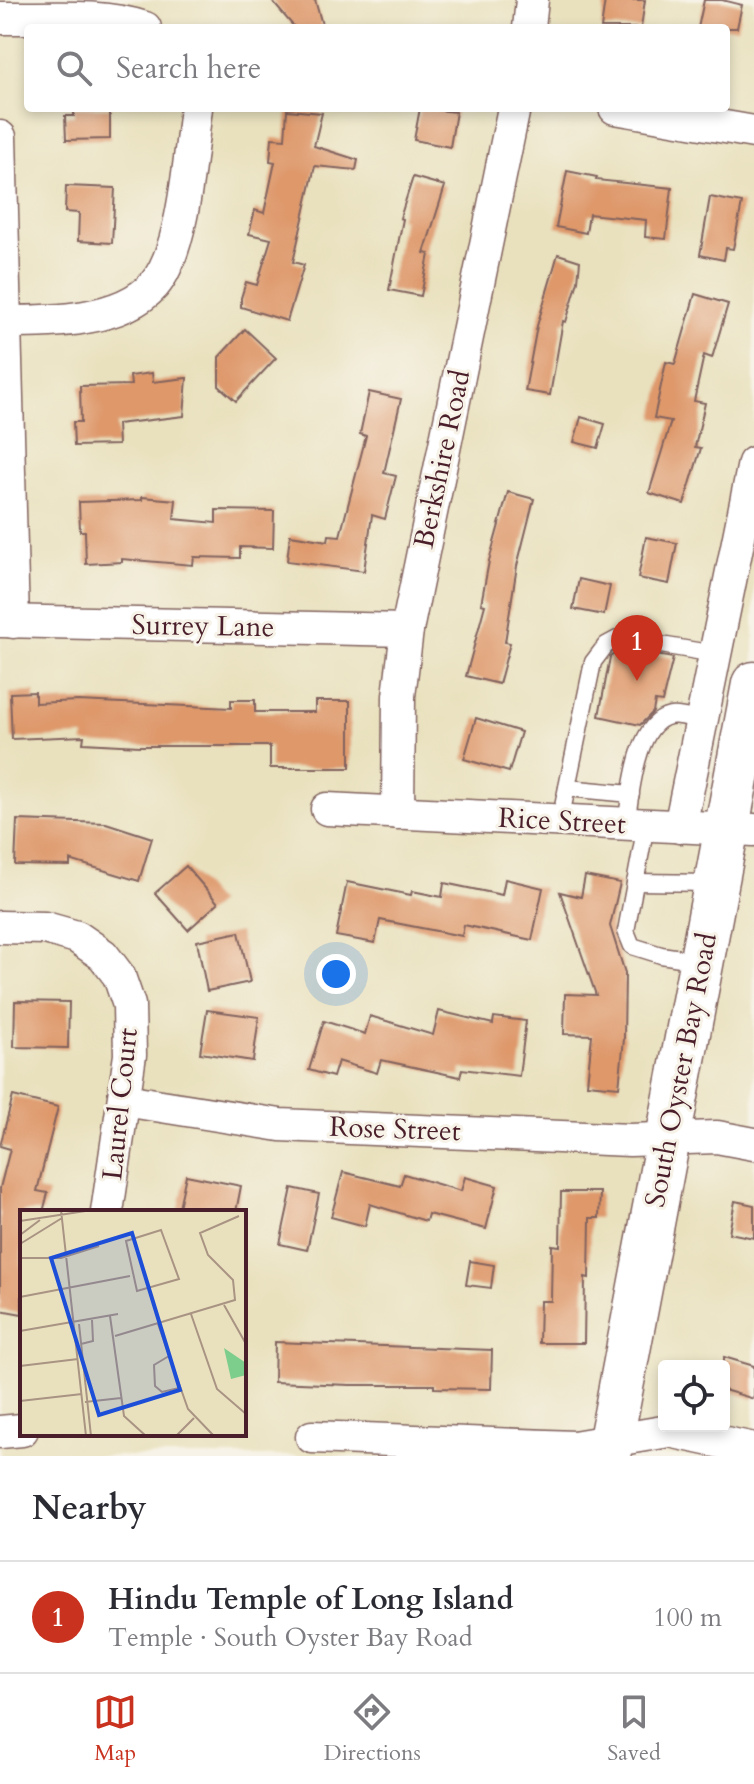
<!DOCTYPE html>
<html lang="en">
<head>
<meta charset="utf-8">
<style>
  body { margin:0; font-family:Cardo,serif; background:#f2f2f3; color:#2b2b33 }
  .controls { position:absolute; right:24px; bottom:24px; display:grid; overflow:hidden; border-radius:8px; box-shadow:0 4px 12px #0003 }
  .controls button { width:72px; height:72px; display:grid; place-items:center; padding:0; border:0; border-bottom:2px solid #e1e1e2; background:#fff; color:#2b2b33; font:40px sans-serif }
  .you { position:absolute; left:336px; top:974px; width:28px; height:28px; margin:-20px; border:6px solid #fff; border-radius:50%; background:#1a73e8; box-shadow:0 0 0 12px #1a73e833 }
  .badge { display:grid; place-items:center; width:52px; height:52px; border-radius:50%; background:#c8321e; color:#fff; font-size:26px; font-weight:700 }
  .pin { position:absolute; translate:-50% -66px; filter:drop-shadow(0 2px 4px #0008) }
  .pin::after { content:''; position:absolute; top:42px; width:28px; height:24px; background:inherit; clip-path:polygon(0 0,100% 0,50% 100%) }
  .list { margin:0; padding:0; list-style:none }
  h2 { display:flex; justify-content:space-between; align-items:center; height:104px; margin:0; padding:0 32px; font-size:34px }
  h2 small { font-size:26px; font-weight:400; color:#7c7c81 }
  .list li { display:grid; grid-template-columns:52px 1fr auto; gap:24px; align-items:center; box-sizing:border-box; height:112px; padding:0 32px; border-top:2px solid #e1e1e2 }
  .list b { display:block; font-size:30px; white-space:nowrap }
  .list p { margin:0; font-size:26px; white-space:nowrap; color:#7c7c81 }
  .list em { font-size:26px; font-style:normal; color:#7c7c81 }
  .icon { flex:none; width:44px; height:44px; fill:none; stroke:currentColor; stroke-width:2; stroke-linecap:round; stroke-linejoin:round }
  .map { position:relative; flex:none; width:754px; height:1456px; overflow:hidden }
  .search { position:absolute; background:#fff; box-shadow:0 4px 12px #0003; left:24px; right:24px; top:24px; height:88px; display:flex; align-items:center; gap:20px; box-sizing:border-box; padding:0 28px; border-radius:8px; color:#7c7c81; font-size:30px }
  .sheet { height:216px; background:#fff }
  nav { display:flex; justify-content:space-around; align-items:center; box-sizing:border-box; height:112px; border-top:2px solid #e1e1e2; background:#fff; font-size:22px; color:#7c7c81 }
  nav a { display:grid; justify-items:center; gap:4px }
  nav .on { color:#c8321e }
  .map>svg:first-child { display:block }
  .building { fill:#de986b }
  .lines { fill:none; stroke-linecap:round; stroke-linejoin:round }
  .lane-casing { stroke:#82635e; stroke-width:19 }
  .street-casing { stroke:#82635e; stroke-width:35 }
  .secondary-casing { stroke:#82635e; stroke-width:47 }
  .lane { stroke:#fff; stroke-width:16 }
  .street { stroke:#fff; stroke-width:32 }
  .secondary { stroke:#fff; stroke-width:44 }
  .labels { text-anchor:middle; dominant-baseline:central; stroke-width:6; stroke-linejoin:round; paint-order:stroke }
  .street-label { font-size:28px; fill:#4a1f2b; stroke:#f7f3e8 }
  .inset-road { fill:none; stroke:#a99383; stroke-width:2 }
  .view { fill:#1d4ed8; fill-opacity:0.15; stroke:#1d4ed8; stroke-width:4 }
  .inset-edge { fill:none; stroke:#4a1f2b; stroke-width:4 }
</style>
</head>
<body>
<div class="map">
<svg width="754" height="1456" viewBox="0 0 754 1456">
  <rect width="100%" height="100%" fill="#f7f3e8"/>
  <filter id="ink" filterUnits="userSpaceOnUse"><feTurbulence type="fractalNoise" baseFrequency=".0125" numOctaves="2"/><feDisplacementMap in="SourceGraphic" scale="16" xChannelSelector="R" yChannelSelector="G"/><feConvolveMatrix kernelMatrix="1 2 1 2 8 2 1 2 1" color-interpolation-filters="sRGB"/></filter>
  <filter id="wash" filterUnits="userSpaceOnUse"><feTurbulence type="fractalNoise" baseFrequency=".006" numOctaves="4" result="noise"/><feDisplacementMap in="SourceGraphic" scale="32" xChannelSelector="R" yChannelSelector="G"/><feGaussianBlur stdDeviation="1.8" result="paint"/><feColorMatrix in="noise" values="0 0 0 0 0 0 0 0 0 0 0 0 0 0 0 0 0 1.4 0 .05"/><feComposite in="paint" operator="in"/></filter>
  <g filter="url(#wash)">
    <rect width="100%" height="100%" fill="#e9e1be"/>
    <g id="blocks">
      <g class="building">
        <path d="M271 0H315L323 28H295Z"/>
        <path d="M605 0H645L641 28H601Z"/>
        <path d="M704 0H722L742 5 737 28H698Z"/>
        <path d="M74 108H110V139L66 140 65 116H74Z"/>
        <path d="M420 108 456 112 450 147 414 140Z"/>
        <path d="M287 110 322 113 314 146 358 160 356 170 315 166 293 262 304 265 287 321 241 307V298L246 282 257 285 271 239 249 234 255 210 264 213 275 162 270 161 272 138 285 139Z"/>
        <path d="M567 171 597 177 596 180 672 188 666 239 645 237 646 220 589 214 586 233 556 227Z"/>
        <path d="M413 177 445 186 424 253 429 254 421 296 389 290 403 219 400 218Z"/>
        <path d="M66 186 115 188 112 243 78 241 79 213 65 212Z"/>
        <path d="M710 197 742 203 733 249 726 248 724 260 700 255Z"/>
        <path d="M558 254 580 261 578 281 566 322 563 321 550 395 525 391 537 326Z"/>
        <path d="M695 294 728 304 712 358 704 355 694 401 705 403 695 447 701 448 684 504 649 493 671 421 654 418 666 362 675 364Z"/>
        <path d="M245 329 276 358 236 401 219 386V357Z"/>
        <path d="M152 373 153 382 187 378 184 416 117 424 118 445 74 446 73 422H81L80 386 131 385 130 376Z"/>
        <path d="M369 392 401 399 384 473 396 476 385 519 372 515 364 571 287 561 290 535 328 541 329 535 340 536 366 436 360 434Z"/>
        <path d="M581 417 605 424 598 448 574 442Z"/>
        <path d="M508 492 534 499 517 566 505 642 510 643 499 684 466 676 485 605 481 604 489 561Z"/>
        <path d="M142 497 176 500 174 519 216 523V510L274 511 273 548 240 547V558L194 557 193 565 122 559V562L86 564 85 531H80L79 502 142 500Z"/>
        <path d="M646 537 677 543 669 584 638 578Z"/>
        <path d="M579 579 610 586 604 615 573 609Z"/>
        <path d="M621 649 673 658 662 702 655 701 653 712 640 725 599 716 610 657Z"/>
        <path d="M35 692V703L78 701 231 708V700H255V712H315V701H350V768H270V746H140L83 743 84 736 12 739 10 693Z"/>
        <path d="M476 718 521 732 509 772 464 759Z"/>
        <path d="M17 820 106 823 152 838 139 881 70 860V866L15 865Z"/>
        <path d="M186 866 218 903 188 930 155 893Z"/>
        <path d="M585 876 620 883 610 926 625 973 624 1039 619 1087 587 1084 592 1035 564 1034 565 994 596 995 560 892 581 897Z"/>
        <path d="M505 879 543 888 532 940 464 925 462 936 380 920 375 943 336 936 347 882 411 895 412 891 442 897 444 883 502 895Z"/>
        <path d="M239 932 250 982 207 991 197 941Z"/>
        <path d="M15 1001 69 1002 68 1048 14 1047Z"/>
        <path d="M207 1010 259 1017 253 1061 200 1053Z"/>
        <path d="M439 1011 493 1024 494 1017 526 1021 519 1076 462 1069 460 1077 381 1060 377 1073 338 1061 333 1077 309 1070 324 1021 365 1034 370 1016 433 1035Z"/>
        <path d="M13 1096 58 1107 37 1191 48 1193 43 1212H22V1314L0 1310V1188L10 1149 0 1146Z"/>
        <path d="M343 1172 400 1186 404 1174 461 1191 465 1177 497 1186 486 1229 428 1214 426 1221 370 1204 365 1226 331 1217Z"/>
        <path d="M186 1175 241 1186 236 1212H178Z"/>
        <path d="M292 1188 319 1194 307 1250 280 1244Z"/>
        <path d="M561 1192H600L599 1218H590L589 1278 585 1277 584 1343H539L540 1301H551L552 1245 560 1246Z"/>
        <path d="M735 1201 754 1205V1238L729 1233Z"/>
        <path d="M470 1261 494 1265 491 1288 466 1285Z"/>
        <path d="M275 1342 492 1350 491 1389 434 1388V1385H350L274 1382Z"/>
        <path d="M724 1357 754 1366V1399L724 1390Z"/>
      </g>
    </g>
  </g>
  <g filter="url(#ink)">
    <use href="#blocks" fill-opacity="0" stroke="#82635e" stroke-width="2"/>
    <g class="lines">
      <g class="lane-casing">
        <g id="lane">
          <path d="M567 788 631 794"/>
          <path d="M560 821 593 662 606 645 619 638 715 654"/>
          <path d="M626 824C631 796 635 723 670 716 679 714 692 719 702 721"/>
          <path d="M646 825 626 931 632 946 661 955 700 961"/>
          <path d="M635 882 715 883"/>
        </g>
      </g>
      <g class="street-casing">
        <g id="street">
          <path d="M0 18C47 19 100 13 145 28"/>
          <path d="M529 28 532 0"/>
          <path d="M615 108 754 132"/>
          <path d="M0 137 13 622"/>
          <path d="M4 322C49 322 121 322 154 285 184 251 190 153 196 108"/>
          <path d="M0 621 407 630"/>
          <path d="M327 809 754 830"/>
          <path d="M398 813 399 696 407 630 514 108"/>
          <path d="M680 827 754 463"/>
          <path d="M0 927 45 928 77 937 103 955 119 976 129 1005 130 1055 107 1212"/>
          <path d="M124 1100 280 1125 630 1140 717 1137 754 1144"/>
          <path d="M0 1432 22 1430"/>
          <path d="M312 1437 574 1447 669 1431 754 1449"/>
        </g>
      </g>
      <g class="secondary-casing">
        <path id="secondary" d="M608 1456 754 684"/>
      </g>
      <use href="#lane" class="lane"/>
      <use href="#street" class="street"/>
      <use href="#secondary" class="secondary"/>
    </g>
  </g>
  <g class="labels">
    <g class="street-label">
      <text transform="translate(442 459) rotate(-78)">Berkshire Road</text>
      <text transform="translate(203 626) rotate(1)">Surrey Lane</text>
      <text transform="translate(562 821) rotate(3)">Rice Street</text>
      <text transform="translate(681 1070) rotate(-79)">South Oyster Bay Road</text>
      <text transform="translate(120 1104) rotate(-84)">Laurel Court</text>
      <text transform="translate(395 1129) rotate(2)">Rose Street</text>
    </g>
  </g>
  <g transform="translate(20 1210)">
    <rect width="226" height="226" fill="#e9e1be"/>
    <path d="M204 138 226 153V165L211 169Z" fill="#7dcd8d"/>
    <path class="inset-road" d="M41 0 66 226M0 11 72 0M141 20 159 69 117 81 106 31ZM0 25 20 10M0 34 42 8M2 48H41L79 36M0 87 110 66M204 95 226 134M171 104 197 179 226 204M90 106 104 206 126 226M59 114 71 226M138 114 168 199 194 226M0 121 98 104M95 126 215 90 213 70 188 45 180 23 219 6M61 134 73 131 72 110M149 146 134 155 135 176 142 182 159 178M0 156 58 149M0 191 62 184M65 192 101 188M156 226 174 208"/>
    <path class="view" d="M112 23 160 180 79 205 31 48Z"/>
    <rect width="226" height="226" class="inset-edge"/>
  </g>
</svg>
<div class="controls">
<button><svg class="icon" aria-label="locate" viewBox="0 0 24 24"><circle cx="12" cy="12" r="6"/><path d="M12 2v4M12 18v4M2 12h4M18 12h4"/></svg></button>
</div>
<div class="you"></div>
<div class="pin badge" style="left:637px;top:681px">1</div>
<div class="search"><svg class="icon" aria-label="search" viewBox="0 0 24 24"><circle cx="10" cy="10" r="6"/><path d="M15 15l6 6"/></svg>Search here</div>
</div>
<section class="sheet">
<h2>Nearby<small></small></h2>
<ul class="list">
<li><span class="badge">1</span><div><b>Hindu Temple of Long Island</b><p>Temple · South Oyster Bay Road</p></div><em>100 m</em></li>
</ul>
</section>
<nav>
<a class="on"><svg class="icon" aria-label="map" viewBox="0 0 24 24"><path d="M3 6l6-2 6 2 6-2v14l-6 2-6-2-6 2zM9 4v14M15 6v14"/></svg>Map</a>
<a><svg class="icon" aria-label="directions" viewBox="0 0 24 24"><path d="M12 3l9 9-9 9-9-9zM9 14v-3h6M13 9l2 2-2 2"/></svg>Directions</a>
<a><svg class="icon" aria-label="saved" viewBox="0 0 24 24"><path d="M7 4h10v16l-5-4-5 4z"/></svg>Saved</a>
</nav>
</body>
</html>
